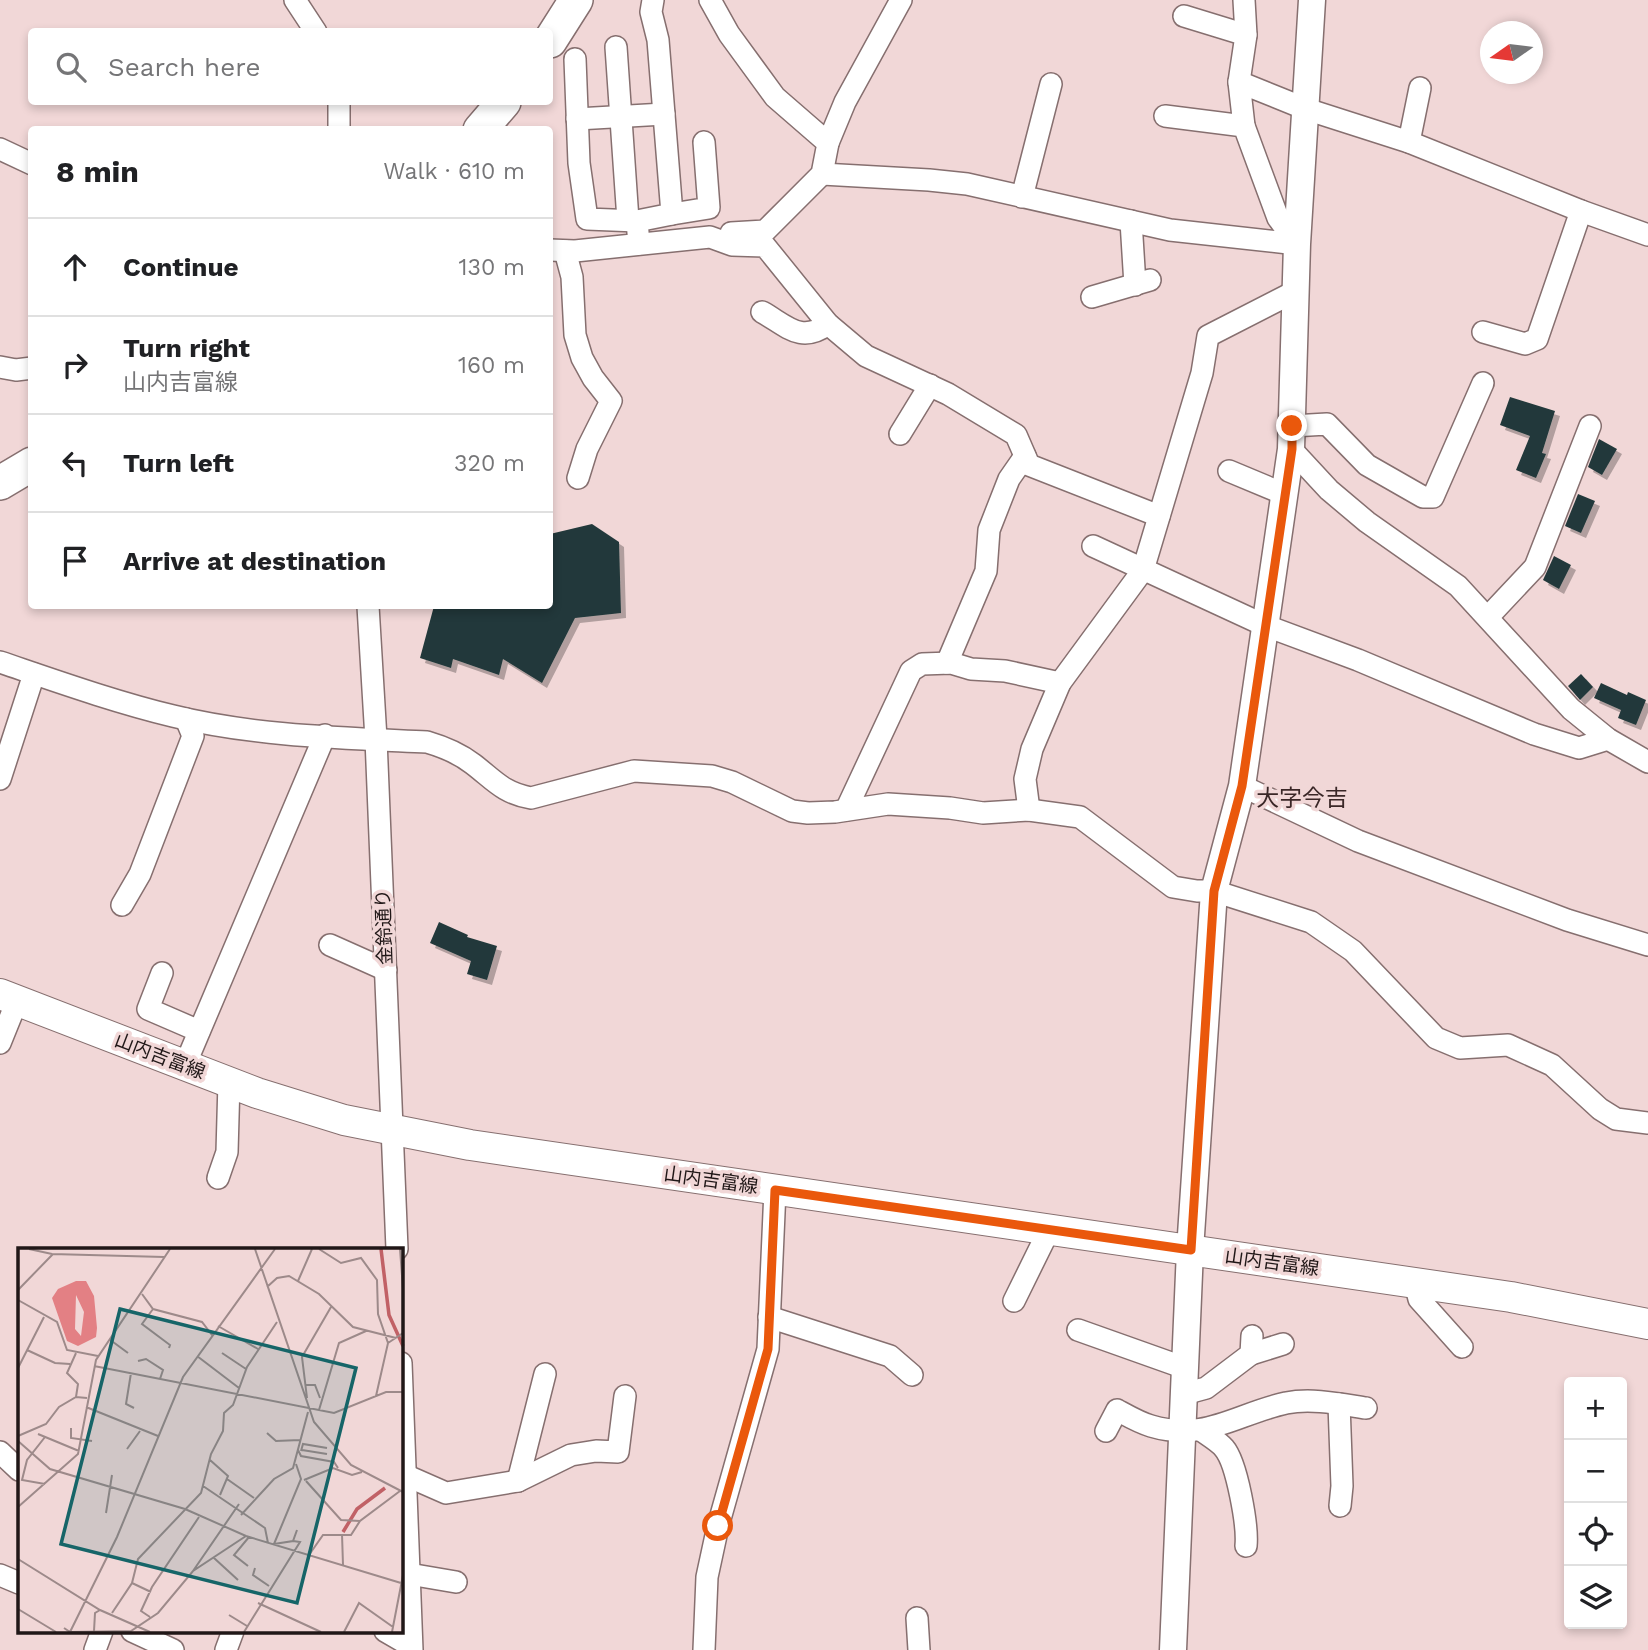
<!DOCTYPE html>
<html lang="en">
<head>
<meta charset="utf-8">
<style>
  body { margin:0; font-family:"Work Sans","Noto Sans JP",sans-serif; background:#f2f2f2; color:#202124 }
  .controls { position:absolute; right:21px; bottom:21px; display:grid; overflow:hidden; border-radius:7px; box-shadow:0 4px 10px #0003 }
  .controls button { width:63px; height:63px; display:grid; place-items:center; padding:0; border:0; border-bottom:2px solid #e0e0e0; background:#fff; color:#202124; font:35px sans-serif }
  .compass { position:absolute; left:1480px; top:21px; width:63px; height:63px; border-radius:50%; background:#fff; box-shadow:0 4px 10px #0003; rotate:256deg }
  .stop { position:absolute; width:21px; height:21px; margin:-16px; border:5px solid #ea580c; border-radius:50%; background:#fff }
  .stop.end { background:#ea580c; border-color:#fff; box-shadow:0 2px 7px #0008 }
  .list { margin:0; padding:0; list-style:none }
  h2 { display:flex; justify-content:space-between; align-items:center; height:91px; margin:0; padding:0 28px; font-size:30px }
  h2 small { font-size:23px; font-weight:400; color:#757577 }
  .list li { display:grid; grid-template-columns:46px 1fr auto; gap:21px; align-items:center; box-sizing:border-box; height:98px; padding:0 28px; border-top:2px solid #e0e0e0 }
  .list b { display:block; font-size:26px; white-space:nowrap }
  .list p { margin:0; font-size:23px; white-space:nowrap; color:#757577 }
  .list em { font-size:23px; font-style:normal; color:#757577 }
  .icon { flex:none; width:38px; height:38px; fill:none; stroke:currentColor; stroke-width:2; stroke-linecap:round; stroke-linejoin:round }
  .map { position:relative; flex:none; width:1648px; height:1650px; overflow:hidden }
  .search { position:absolute; background:#fff; box-shadow:0 4px 10px #0003; left:28px; top:28px; width:525px; height:77px; display:flex; align-items:center; gap:18px; box-sizing:border-box; padding:0 24px; border-radius:7px; color:#757577; font-size:26px }
  .panel { position:absolute; background:#fff; box-shadow:0 4px 10px #0003; left:28px; top:126px; width:525px; height:483px; border-radius:7px }
  .map>svg:first-child { display:block }
  .building { fill:#22393a; filter:url(#shadow) }
  .lines { fill:none; stroke-linecap:round; stroke-linejoin:round }
  .minor-casing { stroke:#866f6f; stroke-width:24 }
  .tertiary-casing { stroke:#866f6f; stroke-width:29 }
  .secondary-casing { stroke:#866f6f; stroke-width:32 }
  .primary-casing { stroke:#866f6f; stroke-width:36 }
  .minor { stroke:#fff; stroke-width:21 }
  .tertiary { stroke:#fff; stroke-width:26 }
  .secondary { stroke:#fff; stroke-width:30 }
  .primary { stroke:#fff; stroke-width:33 }
  .route { stroke:#ea580c; stroke-width:9 }
  .labels { text-anchor:middle; dominant-baseline:central; stroke-width:7; stroke-linejoin:round; paint-order:stroke }
  .street-label { font-size:19px; fill:#201717; stroke:#f1d7d7 }
  .quarter-label { font-size:23px; fill:#3a2727; stroke:#f1d7d7 }
  .inset-river { fill:none; stroke:#c16166; stroke-width:3.5 }
  .inset-road { fill:none; stroke:#9d8a8a; stroke-width:2 }
  .view { fill:#166568; fill-opacity:0.15; stroke:#166568; stroke-width:3.5 }
  .inset-edge { fill:none; stroke:#201717; stroke-width:3.5 }
</style>
</head>
<body>
<div class="map">
<svg width="1648" height="1650" viewBox="0 0 1648 1650">
  <defs>
    <filter id="shadow"><feDropShadow dx="5" dy="5" stdDeviation="0" flood-color="#0004"/></filter>
  </defs>
  <rect width="100%" height="100%" fill="#f1d7d7"/>
  <g class="building">
    <path d="M1510 397 1555 411 1542 453 1546 454 1536 478 1516 470 1530 436 1500 425Z"/>
    <path d="M1599 439 1617 449 1602 475 1588 467Z"/>
    <path d="M1578 494 1595 501 1581 533 1565 526Z"/>
    <path d="M592 524 619 542 621 613 575 618 542 683 503 659 499 675 453 659 451 668 420 658 434 606H550V534Z"/>
    <path d="M1554 556 1571 565 1559 589 1543 580Z"/>
    <path d="M1581 674 1593 687 1580 700 1568 686Z"/>
    <path d="M1601 683 1627 695 1628 692 1646 700 1636 725 1618 718 1621 710 1594 698Z"/>
    <path d="M439 922 468 935 467 937 497 946 487 980 467 974 471 961 430 943Z"/>
  </g>
  <g class="lines">
    <g class="minor-casing">
      <g id="minor">
        <path d="M295 0 316 32"/>
        <path d="M710 0 729 34 775 97 828 143 822 174 765 231 731 233"/>
        <path d="M1244 0 1246 35"/>
        <path d="M1184 16 1246 35 1239 82"/>
        <path d="M616 47 628 220"/>
        <path d="M575 59 579 163 587 219 637 221"/>
        <path d="M1165 116 1244 126 1278 218 1297 244"/>
        <path d="M577 119 664 114"/>
        <path d="M1244 126 1239 82 1306 109 1409 142 1581 211 1648 235"/>
        <path d="M339 130V102"/>
        <path d="M1409 142 1420 88"/>
        <path d="M828 143 845 102 901 0"/>
        <path d="M0 149 32 164"/>
        <path d="M822 174 929 180 967 184 1170 230 1297 244"/>
        <path d="M1022 197 1051 84"/>
        <path d="M672 214 709 208 704 142"/>
        <path d="M1131 221 1135 285"/>
        <path d="M639 244 637 221 672 214 658 40 651 12 653 0"/>
        <path d="M550 250 575 251 710 237 732 245 765 246 828 324 866 356 948 394 1016 435 1029 465 1159 516"/>
        <path d="M565 251 572 277 575 335 582 358 593 378 611 401 587 449 578 478"/>
        <path d="M1092 297 1150 280"/>
        <path d="M762 312C787 326 801 344 828 324"/>
        <path d="M1483 332 1525 344 1537 339 1581 211"/>
        <path d="M0 367 16 370 32 368"/>
        <path d="M1292 426 1327 424 1367 465 1423 497H1433L1483 383"/>
        <path d="M900 434 930 385"/>
        <path d="M1291 449 1329 490 1367 522 1458 586 1571 709 1608 739 1648 762"/>
        <path d="M1229 471 1284 494"/>
        <path d="M1093 546 1264 625 1358 660 1534 734 1579 748 1608 739"/>
        <path d="M368 606 376 739 397 1249"/>
        <path d="M1488 617 1535 567 1590 426"/>
        <path d="M0 662C56 681 115 702 173 716 253 736 344 738 427 742 444 747 459 753 473 764 494 780 503 793 531 798L634 771 712 776 732 782 792 811 808 813 835 812 888 804 950 808 983 813 1029 810 1080 817 1173 887 1197 891H1214L1311 922 1353 951 1436 1038 1460 1048 1508 1045 1552 1065 1600 1109 1616 1119 1648 1123"/>
        <path d="M947 663 986 571 989 530 1009 479 1025 456"/>
        <path d="M0 779 34 674"/>
        <path d="M1242 786 1358 841 1567 920 1648 945"/>
        <path d="M846 810 911 671 922 664 951 663 971 669 1005 671 1060 683"/>
        <path d="M1029 810 1025 779 1032 749 1060 683 1143 570 1202 373 1208 336 1296 291"/>
        <path d="M122 905 140 874 193 736 186 719"/>
        <path d="M330 945 386 970"/>
        <path d="M162 973 148 1009 199 1031"/>
        <path d="M0 1043 17 1001"/>
        <path d="M185 1065 325 735"/>
        <path d="M218 1178 227 1152 229 1082"/>
        <path d="M1415 1283 1419 1299 1462 1347"/>
        <path d="M1014 1301 1049 1230"/>
        <path d="M769 1317 890 1356 912 1375"/>
        <path d="M1078 1330 1185 1368"/>
        <path d="M1251 1354 1283 1344"/>
        <path d="M401 1363 412 1650"/>
        <path d="M1184 1394 1206 1388 1251 1354 1252 1336"/>
        <path d="M1339 1404 1342 1486 1340 1506"/>
        <path d="M1106 1431 1117 1410C1128 1416 1140 1423 1151 1426 1205 1442 1236 1414 1286 1403 1312 1398 1340 1404 1366 1408"/>
        <path d="M1202 1431C1209 1436 1219 1442 1224 1448 1237 1463 1248 1526 1246 1546"/>
        <path d="M0 1452 19 1470"/>
        <path d="M405 1475 446 1493 518 1481 571 1455 596 1451 618 1452 625 1396"/>
        <path d="M518 1481 545 1374"/>
        <path d="M409 1574 456 1582"/>
        <path d="M0 1575 19 1583"/>
        <path d="M917 1618 919 1650"/>
        <path d="M132 1631 173 1650"/>
        <path d="M385 1631 411 1646"/>
        <path d="M95 1650 102 1631"/>
        <path d="M226 1650 233 1631"/>
        <path d="M704 1650 707 1577 718 1526 768 1349 775 1190"/>
      </g>
    </g>
    <g class="tertiary-casing">
      <path id="tertiary" d="M1173 1650 1190 1250 1214 891 1242 786 1291 449 1297 244 1312 0"/>
    </g>
    <g class="secondary-casing">
      <path id="secondary" d="M0 994 257 1093 344 1120 470 1145 1511 1297 1648 1324"/>
    </g>
    <g class="primary-casing">
      <g id="primary">
        <path d="M550 41 576 0"/>
        <path d="M480 130 504 102"/>
        <path d="M0 483 32 464"/>
      </g>
    </g>
    <use href="#minor" class="minor"/>
    <use href="#tertiary" class="tertiary"/>
    <use href="#secondary" class="secondary"/>
    <use href="#primary" class="primary"/>
  </g>
  <g class="lines">
    <path class="route" d="M718 1526 768 1349 775 1190 1191 1250 1214 891 1242 786 1292 449V426"/>
  </g>
  <g class="labels">
    <g class="street-label">
      <text transform="translate(384 927) rotate(-92)">金鈴通り</text>
      <text transform="translate(160 1056) rotate(21)">山内吉富線</text>
      <text transform="translate(711 1180) rotate(8)">山内吉富線</text>
      <text transform="translate(1272 1262) rotate(8)">山内吉富線</text>
    </g>
    <g class="quarter-label">
      <text x="1302" y="798">大字今吉</text>
    </g>
  </g>
  <g transform="translate(18 1248)">
    <rect width="385" height="385" fill="#f1d7d7"/>
    <path d="M58 33H68L76 48 79 80 78 89 60 98 49 93 34 50 40 41ZM58 47 66 64 63 88 57 81Z" fill="#e38084" fill-rule="evenodd"/>
    <path class="inset-river" d="M363 1 371 67 385 98M325 284 339 261 367 240"/>
    <path class="inset-road" d="M11 1 34 6 146 9M237 1 296 174 333 217 385 244M301 1 323 15 343 10 359 32 360 66 370 95M382 1 385 41M280 33 294 1M249 39 259 30 271 28 301 46 335 79 378 90M0 42 35 6M124 46 135 61 184 74 194 87M0 52 39 74 49 102 80 108M135 61 124 76 152 97 151 100M200 78 240 101M91 91 110 105M9 102 37 115 52 116M204 105 228 121M179 108 221 140M120 113 128 111 145 122 142 131M76 118 316 165 368 144H385M0 120 26 69M113 125 108 156 116 160M287 137H297L302 150M358 148 370 95 385 85M58 149 60 136 49 125 58 105M289 150 284 109 313 59M68 159 140 188M301 162 321 95 348 83M53 180V190L74 193M249 185 258 193 282 192M20 186 61 203M0 188 28 176 41 159 58 149 69 150M0 193 32 221 167 261 228 288 383 335M109 201 122 183M280 202 283 208 316 214 320 220M284 202 309 206M283 203 285 196 309 200M192 212 210 228 202 247M209 231 236 250M286 232 315 220 334 227 344 224M288 233 323 272 342 273M27 236 4 232 9 212 27 189M185 238 247 280 250 295M0 259 60 206 78 112 152 1M88 265 94 227M223 267 256 231 275 220 290 164M324 286 325 317M256 296 283 231 278 216M256 296 275 293 279 282M291 307 305 287H333L342 273 382 243M196 310 220 332M0 311 82 362 132 384M230 318 216 307 231 289M237 320 235 327 251 338M175 323 221 256M114 335 133 344M240 355 303 384M0 361 38 384M94 365 114 335 120 311 183 245 193 206 205 183 206 165 215 157 229 119 259 74M211 367 229 378M132 369 123 363 134 339 181 269M46 380 52 384 113 383 140 365 175 323 228 288M76 383 77 365 82 362M52 384 99 289 165 129 257 1M226 384 282 294 275 293M326 384 341 355 375 379M374 384 385 327"/>
    <path class="view" d="M102 61 338 120 279 355 43 296Z"/>
    <rect width="385" height="385" class="inset-edge"/>
  </g>
</svg>
<div class="controls">
<button>+</button>
<button>−</button>
<button><svg class="icon" aria-label="locate" viewBox="0 0 24 24"><circle cx="12" cy="12" r="6"/><path d="M12 2v4M12 18v4M2 12h4M18 12h4"/></svg></button>
<button><svg class="icon" aria-label="layers" viewBox="0 0 24 24"><path d="M12 4l9 5-9 5-9-5zM3 14l9 5 9-5"/></svg></button>
</div>
<svg class="compass" viewBox="-18 -18 36 36"><path d="M0-13l5 13h-10z" fill="#e53935"/><path d="M0 13l5-13h-10z" fill="#757577"/></svg>
<div class="stop" style="left:718px;top:1526px"></div>
<div class="stop end" style="left:1292px;top:426px"></div>
<div class="search"><svg class="icon" aria-label="search" viewBox="0 0 24 24"><circle cx="10" cy="10" r="6"/><path d="M15 15l6 6"/></svg>Search here</div>
<section class="panel">
<h2>8 min<small>Walk · 610 m</small></h2>
<ul class="list">
<li><svg class="icon" aria-label="ahead" viewBox="0 0 24 24"><path d="M12 20V5M6 11l6-6 6 6"/></svg><div><b>Continue</b></div><em>130 m</em></li>
<li><svg class="icon" aria-label="right" viewBox="0 0 24 24"><path d="M7 20v-9h11M14 6l5 5-5 5"/></svg><div><b>Turn right</b><p>山内吉富線</p></div><em>160 m</em></li>
<li><svg class="icon" aria-label="left" viewBox="0 0 24 24"><path d="M17 20v-9H6M10 6l-5 5 5 5"/></svg><div><b>Turn left</b></div><em>320 m</em></li>
<li><svg class="icon" aria-label="arrive" viewBox="0 0 24 24"><path d="M6 21V4h12l-3 4 3 4H6"/></svg><div><b>Arrive at destination</b></div></li>
</ul>
</section>
</div>
</body>
</html>
